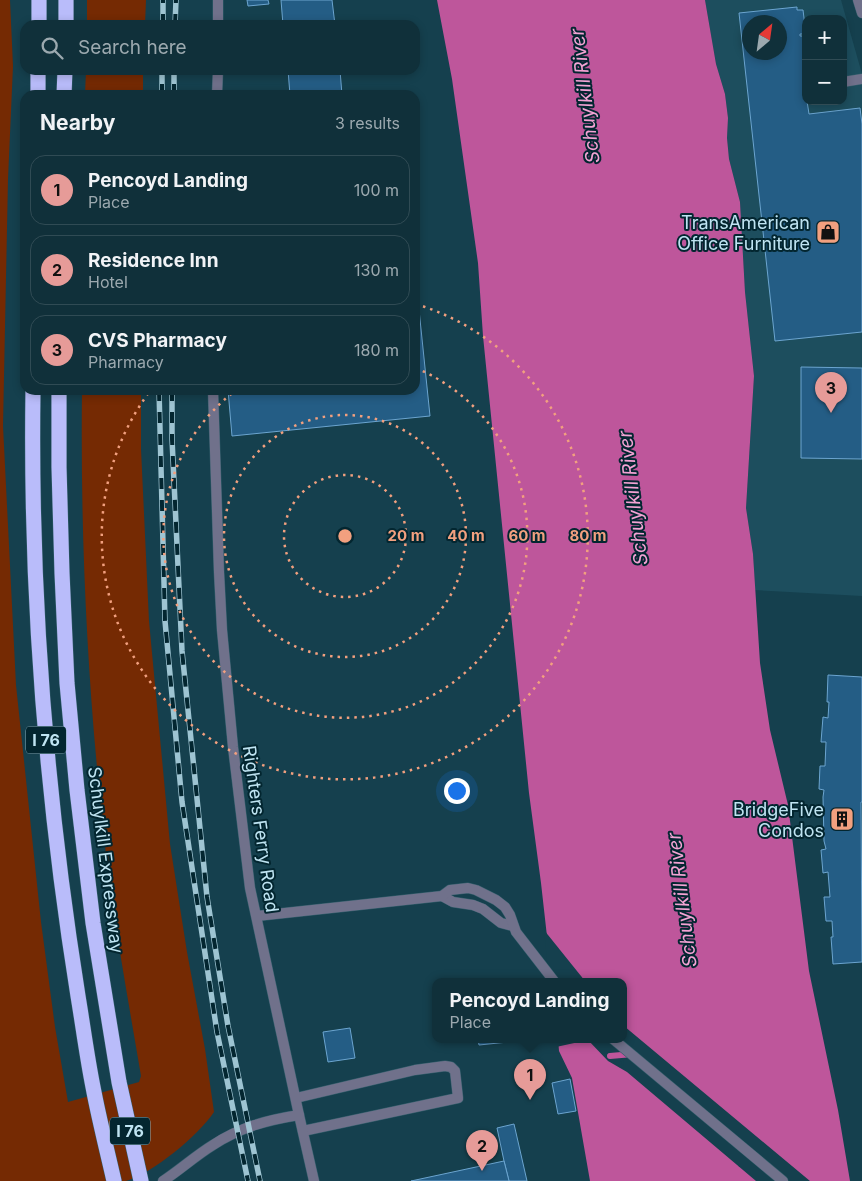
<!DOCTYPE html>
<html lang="en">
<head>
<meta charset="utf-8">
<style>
  body { margin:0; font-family:Inter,sans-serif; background:#193842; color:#f1f3f6 }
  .controls { position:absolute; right:15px; top:15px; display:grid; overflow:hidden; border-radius:10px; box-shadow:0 2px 8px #0003 }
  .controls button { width:45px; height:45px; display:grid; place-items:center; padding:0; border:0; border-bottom:1px solid #304b54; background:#10303a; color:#f1f3f6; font:25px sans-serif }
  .compass { position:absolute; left:742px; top:15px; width:45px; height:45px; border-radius:50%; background:#10303a; box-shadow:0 2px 8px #0003; rotate:29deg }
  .you { position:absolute; left:456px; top:790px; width:18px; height:18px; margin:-12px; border:4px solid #fff; border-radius:50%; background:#1a73e8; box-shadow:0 0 0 8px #1a73e833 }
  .badge { display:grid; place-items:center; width:32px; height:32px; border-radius:50%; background:#e69b98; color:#111; font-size:16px; font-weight:700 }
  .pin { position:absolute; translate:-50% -41px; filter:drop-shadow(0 1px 2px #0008) }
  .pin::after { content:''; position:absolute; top:26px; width:18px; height:15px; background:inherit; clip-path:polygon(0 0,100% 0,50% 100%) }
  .popup { position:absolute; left:432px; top:978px; width:195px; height:65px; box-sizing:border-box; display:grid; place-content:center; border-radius:10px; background:#10303a; filter:drop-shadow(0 1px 4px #0005); font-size:16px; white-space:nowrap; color:#9ca9af }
  .popup b { font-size:19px; color:#f1f3f6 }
  .popup::after { content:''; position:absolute; left:50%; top:100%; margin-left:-10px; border:10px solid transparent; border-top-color:#10303a }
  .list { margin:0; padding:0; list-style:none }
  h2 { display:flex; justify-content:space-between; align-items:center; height:65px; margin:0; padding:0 20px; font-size:21px }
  h2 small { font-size:16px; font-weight:400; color:#9ca9af }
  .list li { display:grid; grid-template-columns:32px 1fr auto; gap:15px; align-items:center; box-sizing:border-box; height:70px; margin:0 10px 10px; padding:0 10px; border:1px solid #304b54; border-radius:15px }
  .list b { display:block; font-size:19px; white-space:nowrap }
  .list p { margin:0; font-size:16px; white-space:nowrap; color:#9ca9af }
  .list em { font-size:16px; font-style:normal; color:#9ca9af }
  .icon { flex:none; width:28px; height:28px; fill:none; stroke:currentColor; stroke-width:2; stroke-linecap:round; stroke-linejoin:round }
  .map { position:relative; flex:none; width:862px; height:1181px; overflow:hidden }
  .search { position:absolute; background:#10303a; box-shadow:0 2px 8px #0003; left:20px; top:20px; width:400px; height:55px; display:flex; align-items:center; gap:12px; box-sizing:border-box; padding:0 18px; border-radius:15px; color:#9ca9af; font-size:19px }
  .panel { position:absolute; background:#10303a; box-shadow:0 2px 8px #0003; left:20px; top:90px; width:400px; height:305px; border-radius:15px }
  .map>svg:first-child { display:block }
  .built { fill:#1d4e5e; fill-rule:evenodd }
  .green { fill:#752a03 }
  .water { fill:#be569b; fill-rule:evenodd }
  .pier { fill:#15404e }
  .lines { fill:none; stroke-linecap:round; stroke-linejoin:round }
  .stream { stroke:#be569b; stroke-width:6 }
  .building { fill:#245d85; stroke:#6ca5d0; fill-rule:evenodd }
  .service-casing { stroke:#345e6c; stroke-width:11 }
  .minor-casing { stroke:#345e6c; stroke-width:11 }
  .tertiary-casing { stroke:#345e6c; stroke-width:11 }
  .motorway-casing { stroke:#345e6c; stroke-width:16 }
  .service { stroke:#70718b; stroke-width:10 }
  .minor { stroke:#70718b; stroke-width:10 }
  .tertiary { stroke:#70718b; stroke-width:10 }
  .motorway { stroke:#b9bcfa; stroke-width:15 }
  .rail-casing { stroke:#9ec4d2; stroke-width:5.5 }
  .rail { stroke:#032630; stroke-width:4; stroke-dasharray:11; stroke-linecap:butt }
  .ring { fill:none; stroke:#f2a07f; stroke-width:2.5; stroke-dasharray:2.5 5 }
  .labels { text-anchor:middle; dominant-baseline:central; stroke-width:4; stroke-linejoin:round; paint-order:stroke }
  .shield { fill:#032630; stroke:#87abb8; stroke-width:1 }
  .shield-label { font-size:16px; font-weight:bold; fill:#bfe4f2 }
  .poi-label { font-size:18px; fill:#bfe4f2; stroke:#032630; text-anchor:end }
  .street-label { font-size:18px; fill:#bfe4f2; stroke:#032630 }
  .water-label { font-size:19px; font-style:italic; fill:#f3a3d4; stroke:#032630 }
  .centre { fill:#f2a07f; stroke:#032630; stroke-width:2.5 }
  .ring-label { font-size:15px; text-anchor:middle; font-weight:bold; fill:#f2a07f; stroke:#032630; stroke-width:4; stroke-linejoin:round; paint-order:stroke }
</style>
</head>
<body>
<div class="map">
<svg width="862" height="1181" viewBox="0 0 862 1181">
  <rect width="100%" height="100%" fill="#15404e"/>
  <path class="built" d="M705 0H841L862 74V596L755 590 753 554 746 508 754 376 745 292 740 202 729 159 727 138 728 118 725 94 716 64ZM806 19H843V101H806ZM750 22H780V52H750Z"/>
  <g class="green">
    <path d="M0 0H10L13 66 8 179 3 426 16 685 41 922 55 1027 68 1102 139 1082 141 1076C130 1011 118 945 109 879 89 717 80 553 82 390H141V449L149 621 170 844 187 952 205 1049 214 1112C198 1136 153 1173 126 1181H0Z"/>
    <path d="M87 0H146L145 25H87Z"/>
    <path d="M86 70H143V95H85Z"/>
  </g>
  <path class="water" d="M437 0H705L716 64 725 94 728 118 727 138 729 159 740 202 745 292 754 376 746 508 753 554 760 663 770 730 788 805 809 971 838 1110 850 1181H590L572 1078 559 1051 558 1039H614L620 1068 626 1067 624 1039V981H552L541 883 529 793 483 336 478 263 452 79ZM737 1122 746 1166 739 1167 731 1123Z"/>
  <g class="pier">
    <path d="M544 930 585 981H549Z"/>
    <path d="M624 1026 810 1181H756L627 1072 608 1061 588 1040 556 1047V1039H616L622 1066 624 1065 618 1039H624Z"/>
  </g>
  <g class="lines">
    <path class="stream" d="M610 1056 633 1054"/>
  </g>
  <g class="building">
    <path d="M247 0H268L269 4 248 6Z"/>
    <path d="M281 0H332L335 25H283Z"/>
    <path d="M797 7V10H803L806 34H800V36H806L805 77 806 101H807L809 114 860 108 862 124V332L775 341 739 13ZM750 22H780V52H750Z"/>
    <path d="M288 70H340L342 95H290Z"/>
    <path d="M415 300H418L430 416 232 436 228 390H415Z"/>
    <path d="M801 367 862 368V459L801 458Z"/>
    <path d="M828 675 862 677V802H861L862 962 833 964 831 937H833L832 921H826L824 897H830L828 872 823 873 821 850 826 849 824 841 823 797 824 790 819 789 820 766H825L826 742H821L823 717 828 718 829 702H827Z"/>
    <path d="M350 1028 355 1058 328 1062 323 1032Z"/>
    <path d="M478 1039H517L518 1041 479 1045Z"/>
    <path d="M570 1079 576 1111 558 1114 552 1083Z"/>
    <path d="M514 1124 527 1181H509L504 1161 497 1128Z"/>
    <path d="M504 1161 509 1181H411Z"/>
  </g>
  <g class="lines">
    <g class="service-casing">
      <g id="service">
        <path d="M843 82 862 79"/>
        <path d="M442 896 453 902 473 905 483 909 501 923 513 926"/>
        <path d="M257 916 442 896 450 890 468 888 476 890 496 900 505 907 510 915 516 932 554 981"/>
        <path d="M613 1039 783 1181"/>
        <path d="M296 1098 415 1070 445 1066 451 1067 455 1071 458 1098 303 1131"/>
        <path d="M299 1115 314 1181"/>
      </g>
    </g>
    <g class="minor-casing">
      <g id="minor">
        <path d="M218 0V25"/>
        <path d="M217 95 218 70"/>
        <path d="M163 1181C180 1170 195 1156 213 1145 240 1127 268 1120 299 1115L250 888 233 747 222 630 219 572 213 390"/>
      </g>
    </g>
    <g class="tertiary-casing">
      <path id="tertiary" d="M858 0 862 13"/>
    </g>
    <g class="motorway-casing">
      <g id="motorway">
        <path d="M39 25V0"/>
        <path d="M66 25V0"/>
        <path d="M38 95V70"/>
        <path d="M64 95 65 70"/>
        <path d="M33 390C30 593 46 796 78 996 83 1026 87 1057 93 1087 99 1119 107 1150 114 1181"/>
        <path d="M59 390V467L62 573 67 683 77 790 93 923 119 1082 141 1181"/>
      </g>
    </g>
    <use href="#service" class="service"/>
    <use href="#minor" class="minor"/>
    <use href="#tertiary" class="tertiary"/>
    <use href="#motorway" class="motorway"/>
    <g class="rail-casing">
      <g id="rail">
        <path d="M163 25V0"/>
        <path d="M175 25 176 0"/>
        <path d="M162 95V70"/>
        <path d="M174 95V70"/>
        <path d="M159 390 165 621 182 802 217 1032 248 1181"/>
        <path d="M172 390V439L182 651 207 897 228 1026 260 1181"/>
      </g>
    </g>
    <use href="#rail" class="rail"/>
  </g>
  <g class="ring">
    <circle cx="345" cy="536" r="61"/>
    <circle cx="345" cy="536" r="121"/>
    <path d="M416 368A182 182 0 1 1 235 391"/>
    <path d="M416 304A243 243 0 1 1 150 391"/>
  </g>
  <defs>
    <g id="shop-square" transform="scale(1.25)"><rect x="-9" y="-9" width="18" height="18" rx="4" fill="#f2a07f" stroke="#032630"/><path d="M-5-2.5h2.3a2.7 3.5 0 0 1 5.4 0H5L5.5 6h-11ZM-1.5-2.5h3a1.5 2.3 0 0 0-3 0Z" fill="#111"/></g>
    <g id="building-square" transform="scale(1.25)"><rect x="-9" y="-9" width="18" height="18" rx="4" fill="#f2a07f" stroke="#032630"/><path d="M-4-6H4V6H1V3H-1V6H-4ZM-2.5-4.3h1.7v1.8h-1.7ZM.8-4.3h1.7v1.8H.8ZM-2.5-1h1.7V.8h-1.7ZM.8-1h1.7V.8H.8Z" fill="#111"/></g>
  </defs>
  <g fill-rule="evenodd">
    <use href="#shop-square" x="828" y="232"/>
    <use href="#building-square" x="842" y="819"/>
  </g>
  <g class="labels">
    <g class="shield">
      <rect x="26" y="726.5" width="40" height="27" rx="4"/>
      <rect x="110" y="1117.5" width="40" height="27" rx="4"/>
    </g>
    <g class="shield-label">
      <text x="46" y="740">I 76</text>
      <text x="130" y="1131">I 76</text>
    </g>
    <g class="poi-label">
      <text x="810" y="222">TransAmerican<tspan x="810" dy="21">Office Furniture</tspan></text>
      <text x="824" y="809">BridgeFive<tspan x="824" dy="21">Condos</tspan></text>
    </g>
    <g class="street-label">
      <text transform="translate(261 829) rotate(82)">Righters Ferry Road</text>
      <text transform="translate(106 860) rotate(83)">Schuylkill Expressway</text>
    </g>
    <g class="water-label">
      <text transform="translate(585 96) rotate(-97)">Schuylkill River</text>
      <text transform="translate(633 498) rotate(-97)">Schuylkill River</text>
      <text transform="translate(682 900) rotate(-97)">Schuylkill River</text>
    </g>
  </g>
  <circle cx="345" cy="536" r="8" class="centre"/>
  <g class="ring-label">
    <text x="406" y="541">20 m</text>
    <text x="466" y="541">40 m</text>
    <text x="527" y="541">60 m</text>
    <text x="588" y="541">80 m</text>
  </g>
</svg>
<div class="controls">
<button>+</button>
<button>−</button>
</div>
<svg class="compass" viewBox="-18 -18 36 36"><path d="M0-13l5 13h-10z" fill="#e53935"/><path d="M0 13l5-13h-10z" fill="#9ca9af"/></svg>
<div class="you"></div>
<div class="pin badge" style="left:530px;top:1100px">1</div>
<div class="popup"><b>Pencoyd Landing</b>Place</div>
<div class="pin badge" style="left:482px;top:1171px">2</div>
<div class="pin badge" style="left:831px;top:413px">3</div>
<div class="search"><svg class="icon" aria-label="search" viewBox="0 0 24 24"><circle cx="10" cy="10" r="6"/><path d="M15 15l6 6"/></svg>Search here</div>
<section class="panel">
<h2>Nearby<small>3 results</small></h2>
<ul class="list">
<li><span class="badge">1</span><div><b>Pencoyd Landing</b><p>Place</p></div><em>100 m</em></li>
<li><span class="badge">2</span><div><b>Residence Inn</b><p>Hotel</p></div><em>130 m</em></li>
<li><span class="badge">3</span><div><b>CVS Pharmacy</b><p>Pharmacy</p></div><em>180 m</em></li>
</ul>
</section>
</div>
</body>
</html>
